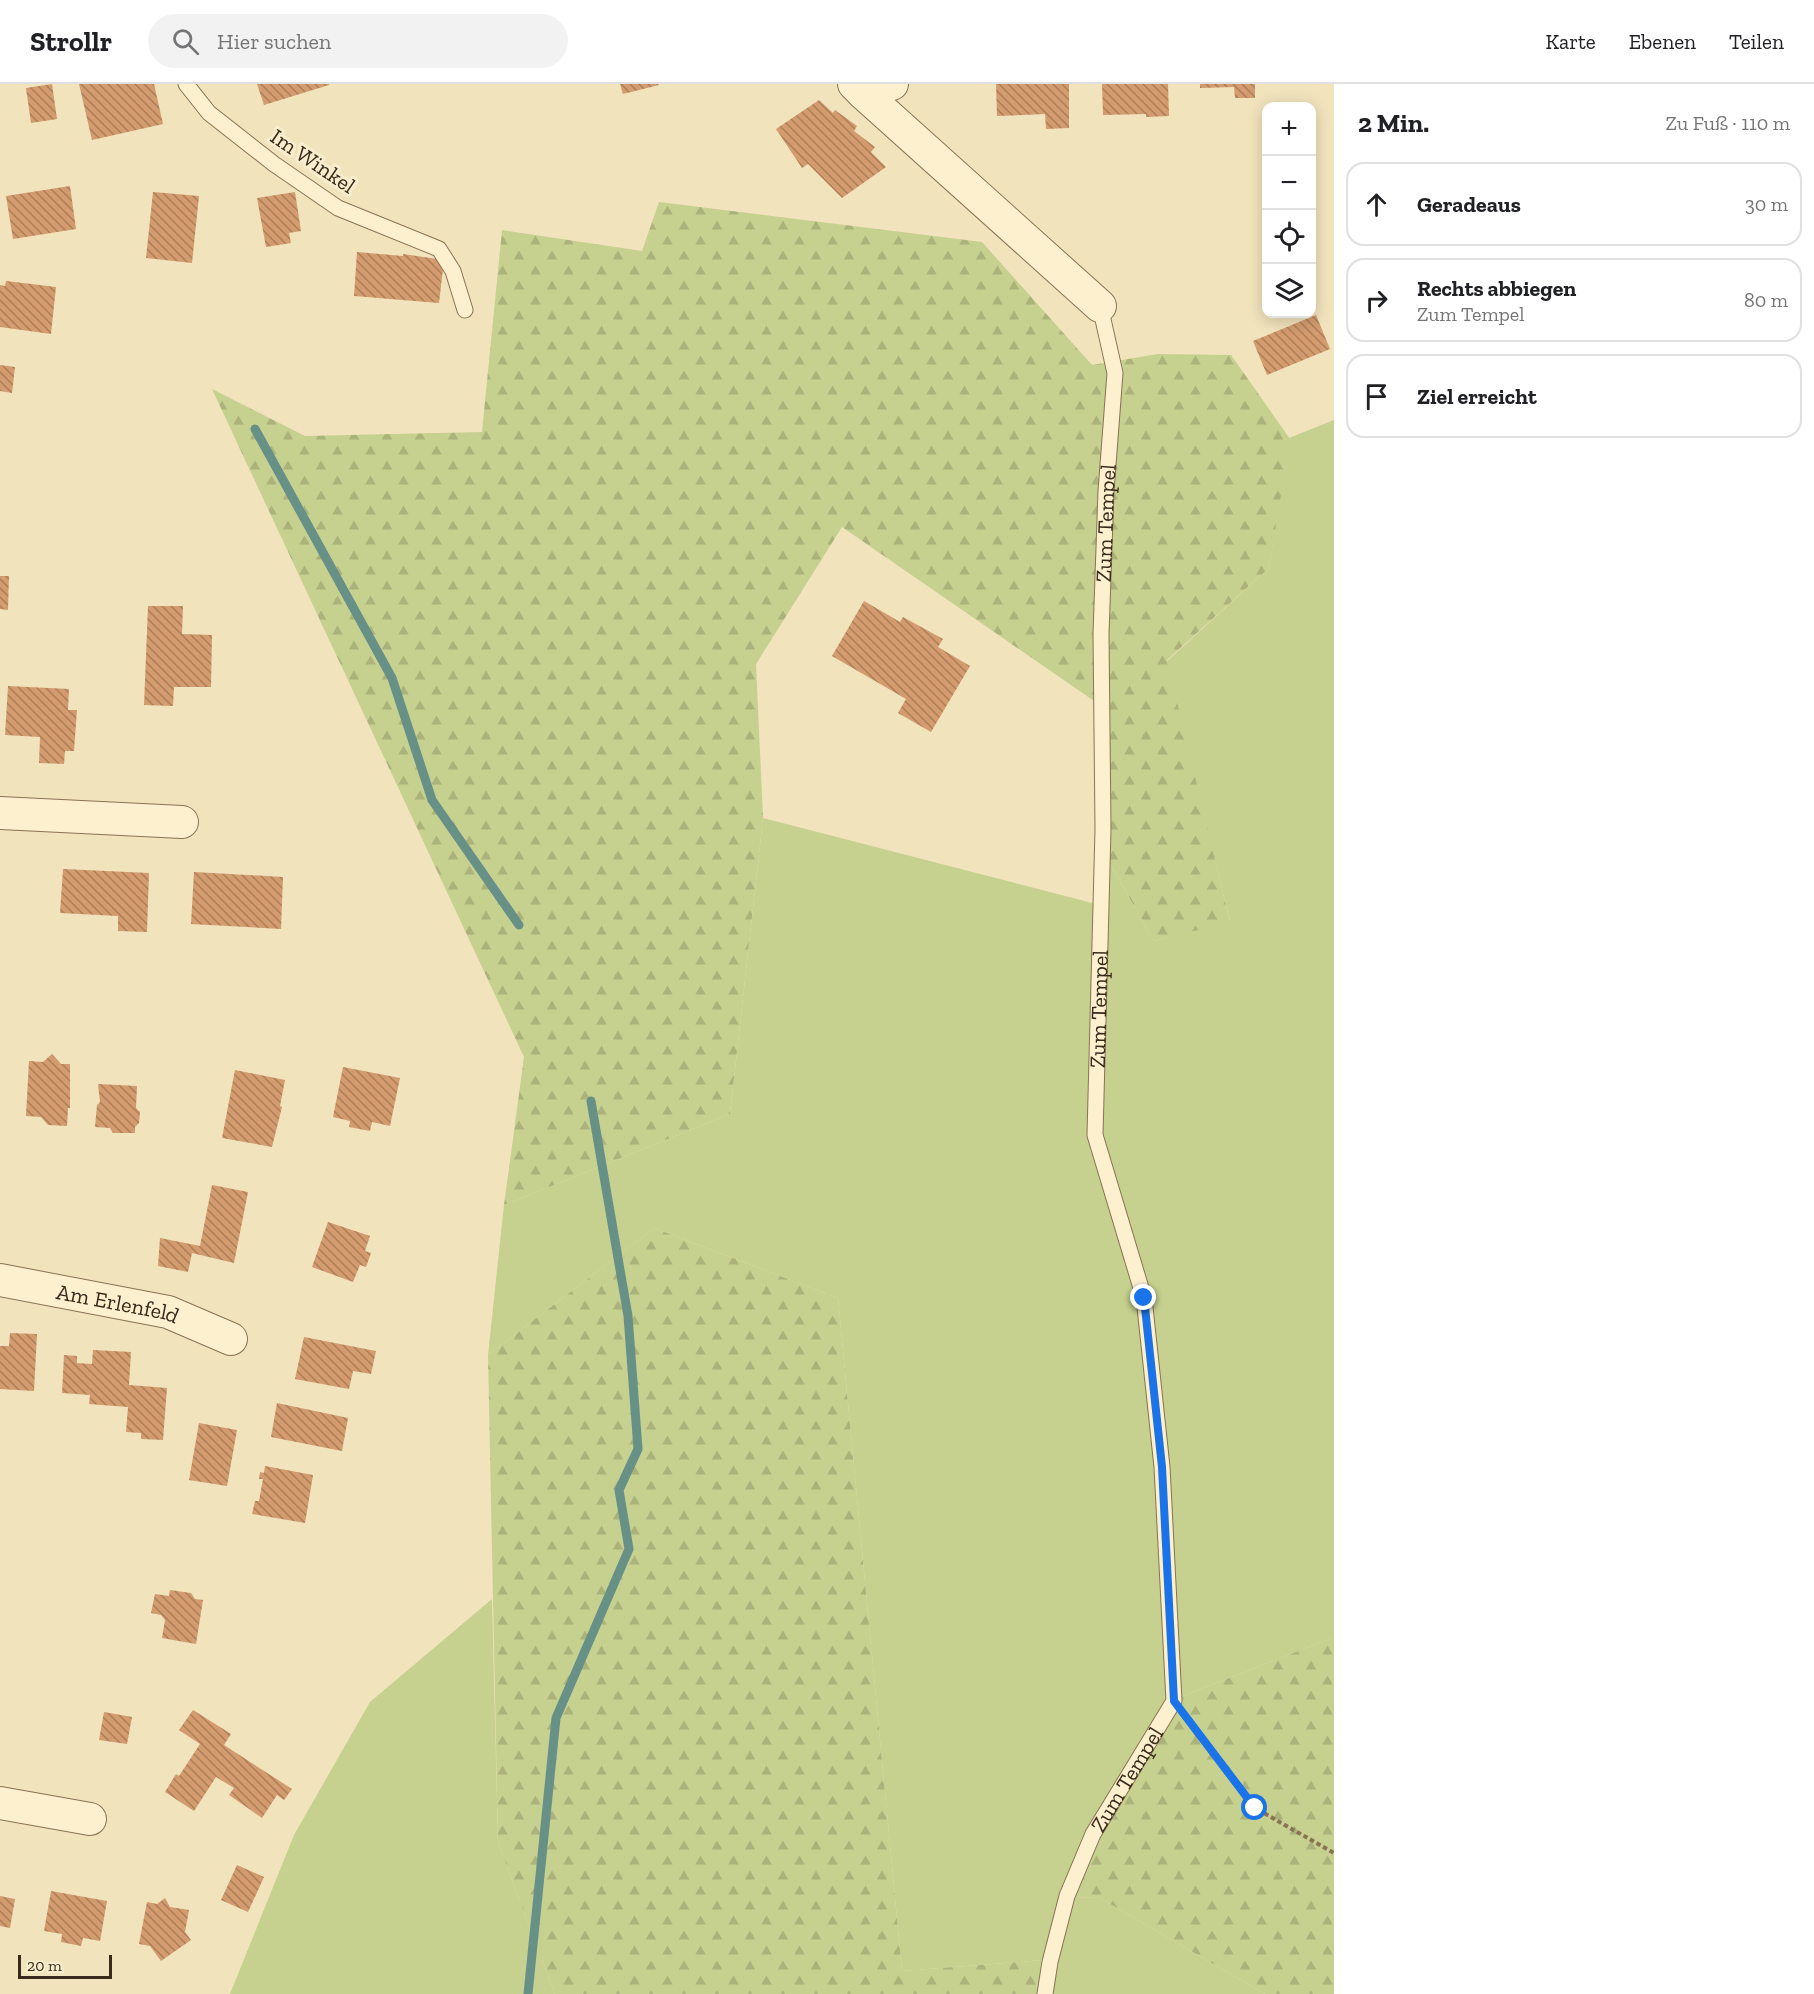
<!DOCTYPE html>
<html lang="de">
<head>
<meta charset="utf-8">
<style>
  body { margin:0; font-family:"Zilla Slab",serif; background:#f2f2f2; color:#202124 }
  .controls { position:absolute; right:18px; top:18px; display:grid; overflow:hidden; border-radius:12px; box-shadow:0 3px 15px #0003 }
  .controls button { width:54px; height:54px; display:grid; place-items:center; padding:0; border:0; border-bottom:2px solid #e0e0e0; background:#fff; color:#202124; font:30px sans-serif }
  .scale { position:absolute; left:18px; bottom:15px; width:94px; box-sizing:border-box; padding-left:6px; border:3px solid #38291a; border-top:0; font-size:16px; line-height:21px; white-space:nowrap; color:#38291a; -webkit-text-stroke:4px #f8edcc; paint-order:stroke }
  .stop { position:absolute; width:18px; height:18px; margin:-14px; border:4px solid #1a73e8; border-radius:50%; background:#fff }
  .stop.end { background:#1a73e8; border-color:#fff; box-shadow:0 2px 6px #0008 }
  .list { margin:0; padding:0; list-style:none }
  h2 { display:flex; justify-content:space-between; align-items:center; height:78px; margin:0; padding:0 24px; font-size:26px }
  h2 small { font-size:20px; font-weight:400; color:#757577 }
  .list li { display:grid; grid-template-columns:39px 1fr auto; gap:18px; align-items:center; box-sizing:border-box; height:84px; margin:0 12px 12px; padding:0 12px; border:2px solid #e0e0e0; border-radius:18px }
  .list b { display:block; font-size:22px; white-space:nowrap }
  .list p { margin:0; font-size:20px; white-space:nowrap; color:#757577 }
  .list em { font-size:20px; font-style:normal; color:#757577 }
  .icon { flex:none; width:33px; height:33px; fill:none; stroke:currentColor; stroke-width:2; stroke-linecap:round; stroke-linejoin:round }
  .map { position:relative; flex:none; width:1334px; height:1910px; overflow:hidden }
  header { display:flex; align-items:center; gap:36px; box-sizing:border-box; height:84px; padding:0 30px; background:#fff; border-bottom:2px solid #e0e0e0 }
  header strong { font-size:28px }
  nav { display:flex; gap:33px; margin-inline-start:auto; font-size:21px }
  .search { width:420px; height:54px; background:#f2f2f2; display:flex; align-items:center; gap:15px; box-sizing:border-box; padding:0 21px; border-radius:33px; color:#757577; font-size:22px }
  main { display:flex }
  aside { flex:1; background:#fff }
  .map>svg:first-child { display:block }
  .green { fill:#c6d08f }
  .forest { fill:url(#forest-firs) }
  .lines { fill:none; stroke-linecap:round; stroke-linejoin:round }
  .stream { stroke:#679087; stroke-width:9 }
  .building { fill:url(#building-back-hatch) }
  .lane-casing { stroke:#8a7254; stroke-width:17 }
  .street-casing { stroke:#8a7254; stroke-width:34 }
  .path { stroke:#8a7254; stroke-width:4; stroke-dasharray:4.5 3; stroke-linecap:butt }
  .lane { stroke:#fcf0cf; stroke-width:15 }
  .street { stroke:#fcf0cf; stroke-width:32 }
  .route { stroke:#1a73e8; stroke-width:8 }
  .labels { text-anchor:middle; dominant-baseline:central; stroke-width:6; stroke-linejoin:round; paint-order:stroke }
  .street-label { font-size:22px; fill:#38291a; stroke:#f8edcc }
</style>
</head>
<body>
<header>
<strong>Strollr</strong>
<div class="search"><svg class="icon" aria-label="search" viewBox="0 0 24 24"><circle cx="10" cy="10" r="6"/><path d="M15 15l6 6"/></svg>Hier suchen</div>
<nav><a>Karte</a><a>Ebenen</a><a>Teilen</a></nav>
</header>
<main>
<div class="map">
<svg width="1334" height="1910" viewBox="0 0 1334 1910">
  <defs>
    <pattern id="forest-firs" width="22" height="20" patternUnits="userSpaceOnUse" patternTransform="scale(1.5)"><rect width="22" height="20" fill="#c6d08f"/><path d="M5 1l3.5 6h-7zM16 11l3.5 6h-7z" fill="#abb37b"/></pattern>
    <pattern id="building-back-hatch" width="6" height="6" patternUnits="userSpaceOnUse" patternTransform="scale(1.5)"><rect width="6" height="6" fill="#d39b6e"/><path d="M-1 5l2 2M0 0l6 6M5-1l2 2" fill="none" stroke="#ac7e5a"/></pattern>
  </defs>
  <rect width="100%" height="100%" fill="#f1e3bc"/>
  <g class="green">
    <path d="M1334 336V1553L1178 1614 1149 1216 1101 1051 1109 778 1154 857 1230 837 1166 578 1269 484 1289 354Z"/>
    <path d="M763 734 1096 820 1091 1051 1139 1214 1157 1383 1168 1616 1044 1876 902 1887 838 1214 654 1144 488 1271 504 1121 730 1030Z"/>
    <path d="M492 1515 498 1758 555 1910H230L294 1751 370 1618Z"/>
    <path d="M1098 1813 1265 1910H1049L1074 1814Z"/>
  </g>
  <g class="forest">
    <path d="M659 118 982 158 1092 281 1158 270 1231 271 1290 355 1269 484 1167 576 1230 838 1154 857 1109 778 1097 619 842 443 756 580 763 734 730 1030 504 1121 524 973 212 305 305 352 482 348 502 146 642 167Z"/>
    <path d="M654 1144 838 1214 902 1887 1044 1876 1039 1910H555L498 1758 488 1271Z"/>
    <path d="M1334 1553V1910H1265L1098 1813 1074 1814 1099 1752 1178 1614Z"/>
  </g>
  <g class="lines">
    <g class="stream">
      <path d="M255 345 392 594 432 716 519 841"/>
      <path d="M528 1910 556 1634 629 1465 619 1406 638 1365 628 1232 591 1017"/>
    </g>
  </g>
  <g class="building">
    <path d="M52 0 57 35 31 39 26 4Z"/>
    <path d="M79 0H154L163 40 92 56Z"/>
    <path d="M257 0H329V1L264 21Z"/>
    <path d="M620 0H658L659 1 623 10Z"/>
    <path d="M996 0H1069V44L1046 45 1045 30 997 32Z"/>
    <path d="M1102 0H1168L1169 32 1146 33V30L1103 31Z"/>
    <path d="M1200 0H1255V14H1235L1234 3 1200 4Z"/>
    <path d="M819 16 833 29 835 26 857 42 854 47 875 63 871 68 886 83 842 114 808 80 802 84 776 45Z"/>
    <path d="M70 102 76 145 13 155 6 112Z"/>
    <path d="M153 108 199 112 192 179 146 174Z"/>
    <path d="M295 108 301 147 289 149 291 159 266 163 257 114Z"/>
    <path d="M357 168 403 172V170L444 176 439 219 354 212Z"/>
    <path d="M6 197 56 203 51 250 0 243V201L5 202Z"/>
    <path d="M1316 231 1330 265 1267 291 1253 257Z"/>
    <path d="M0 281 15 283 12 309 0 307Z"/>
    <path d="M0 492H9L8 526 0 525Z"/>
    <path d="M864 517 900 538 903 533 943 555 938 563 970 582 931 648 898 629 906 615 832 572Z"/>
    <path d="M148 522H183L182 550 212 551 211 603H174L173 622 144 621Z"/>
    <path d="M8 602 69 605 68 626H77L74 667H65L64 680 39 679 40 653 5 651Z"/>
    <path d="M63 785 149 789 147 848 118 847V832L60 829Z"/>
    <path d="M194 788 283 793 281 845 191 840Z"/>
    <path d="M52 970 61 980H70V1024H68L67 1042 48 1041 41 1033 26 1032 29 977 43 978Z"/>
    <path d="M343 983 400 994 390 1042 372 1038 370 1047 349 1043 350 1037 333 1033Z"/>
    <path d="M235 986 285 996 280 1022 282 1023 272 1063 222 1054Z"/>
    <path d="M98 1000 137 1002 136 1024 140 1028 139 1039 135 1043V1049H113L110 1044 95 1043 97 1021 100 1018Z"/>
    <path d="M212 1101 248 1108 234 1179 192 1169 188 1188 158 1182 160 1154 200 1162Z"/>
    <path d="M328 1138 370 1152 365 1167 371 1169 366 1183 360 1181 353 1198 312 1183Z"/>
    <path d="M10 1249 37 1250 34 1307 0 1305V1262H9Z"/>
    <path d="M304 1253 376 1267 371 1290 353 1287 349 1305 295 1295Z"/>
    <path d="M93 1266 131 1268 129 1301 167 1304 163 1356 141 1355V1349L126 1348 128 1323 89 1320 90 1311 62 1309 64 1271 77 1272V1279L92 1280Z"/>
    <path d="M277 1319 348 1334 342 1367 271 1353Z"/>
    <path d="M199 1339 237 1346 227 1402 189 1396Z"/>
    <path d="M265 1382 313 1391 305 1439 252 1430 255 1417H259L263 1395H259L260 1388 264 1389Z"/>
    <path d="M170 1506 191 1509 195 1515 203 1516 196 1560 162 1554 165 1536 161 1531 151 1529 155 1510 169 1512Z"/>
    <path d="M193 1626 231 1650 224 1661 292 1705 284 1716 277 1711 262 1734 229 1711 234 1704 216 1693 194 1727 165 1708 176 1690 179 1692 200 1660 179 1646Z"/>
    <path d="M104 1628 132 1633 127 1660 99 1656Z"/>
    <path d="M237 1781 264 1793 248 1828 221 1816Z"/>
    <path d="M51 1807 107 1817 100 1857 83 1854 81 1862 61 1858 62 1850 44 1847Z"/>
    <path d="M0 1812 15 1815 10 1844 0 1842Z"/>
    <path d="M165 1814 170 1823 189 1826 185 1848 191 1856 161 1877 150 1862 139 1860 147 1818 157 1820Z"/>
  </g>
  <g class="lines">
    <g class="lane-casing">
      <g id="lane">
        <path d="M186 0 209 29 274 80 338 124 439 165 453 187 465 226"/>
        <path id="s1" d="M1045 1910 1050 1878 1067 1812 1093 1750 1174 1617 1162 1383 1144 1214 1095 1051 1103 745 1101 550 1106 407 1115 289 1100 222"/>
      </g>
    </g>
    <g class="street-casing">
      <g id="street">
        <path d="M854 0 863 9 892 0"/>
        <path d="M863 9 1100 222"/>
        <path d="M0 729 182 738"/>
        <path id="s2" d="M0 1196 168 1228 231 1255"/>
        <path d="M0 1719 90 1735"/>
      </g>
    </g>
    <path class="path" d="M1189 1637 1255 1724 1334 1769"/>
    <use href="#lane" class="lane"/>
    <use href="#street" class="street"/>
  </g>
  <g class="lines">
    <path class="route" d="M1144 1214 1162 1383 1174 1617 1255 1724"/>
  </g>
  <g class="labels">
    <g class="street-label">
      <text transform="translate(313 77) rotate(34)">Im Winkel</text>
      <text stroke="none"><textPath href="#s1" startOffset="1510">Zum Tempel</textPath></text>
      <text stroke="none"><textPath href="#s1" startOffset="1024">Zum Tempel</textPath></text>
      <text stroke="none"><textPath href="#s2" startOffset="120">Am Erlenfeld</textPath></text>
      <text stroke="none"><textPath href="#s1" startOffset="232">Zum Tempel</textPath></text>
    </g>
  </g>
</svg>
<div class="controls">
<button>+</button>
<button>−</button>
<button><svg class="icon" aria-label="locate" viewBox="0 0 24 24"><circle cx="12" cy="12" r="6"/><path d="M12 2v4M12 18v4M2 12h4M18 12h4"/></svg></button>
<button><svg class="icon" aria-label="layers" viewBox="0 0 24 24"><path d="M12 4l9 5-9 5-9-5zM3 14l9 5 9-5"/></svg></button>
</div>
<div class="scale">20 m</div>
<div class="stop" style="left:1255px;top:1724px"></div>
<div class="stop end" style="left:1144px;top:1214px"></div>
</div>
<aside>
<h2>2 Min.<small>Zu Fuß · 110 m</small></h2>
<ul class="list">
<li><svg class="icon" aria-label="ahead" viewBox="0 0 24 24"><path d="M12 20V5M6 11l6-6 6 6"/></svg><div><b>Geradeaus</b></div><em>30 m</em></li>
<li><svg class="icon" aria-label="right" viewBox="0 0 24 24"><path d="M7 20v-9h11M14 6l5 5-5 5"/></svg><div><b>Rechts abbiegen</b><p>Zum Tempel</p></div><em>80 m</em></li>
<li><svg class="icon" aria-label="arrive" viewBox="0 0 24 24"><path d="M6 21V4h12l-3 4 3 4H6"/></svg><div><b>Ziel erreicht</b></div></li>
</ul>
</aside>
</main>
</body>
</html>
